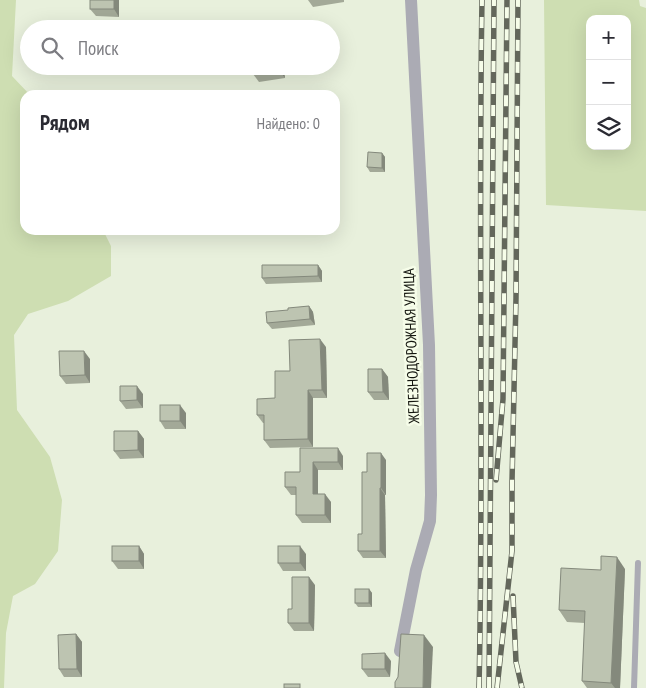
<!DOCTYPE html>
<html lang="ru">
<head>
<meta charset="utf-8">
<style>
  body { margin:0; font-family:"PT Sans Narrow",sans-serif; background:#f2f2f3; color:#2b2b33 }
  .controls { position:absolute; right:15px; top:15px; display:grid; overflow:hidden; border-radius:10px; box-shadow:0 5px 20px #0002 }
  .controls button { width:45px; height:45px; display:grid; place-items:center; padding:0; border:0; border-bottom:1px solid #e1e1e2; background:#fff; color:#2b2b33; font:25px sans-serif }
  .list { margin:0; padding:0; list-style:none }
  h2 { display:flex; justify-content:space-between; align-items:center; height:65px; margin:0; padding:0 20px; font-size:21px }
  h2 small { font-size:16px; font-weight:400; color:#7c7c81 }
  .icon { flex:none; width:28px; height:28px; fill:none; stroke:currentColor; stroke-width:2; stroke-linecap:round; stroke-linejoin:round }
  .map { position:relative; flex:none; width:646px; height:688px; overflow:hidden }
  .search { position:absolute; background:#fff; box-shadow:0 5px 20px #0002; left:20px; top:20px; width:320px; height:55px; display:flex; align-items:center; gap:12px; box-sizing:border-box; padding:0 18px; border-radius:28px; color:#7c7c81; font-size:19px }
  .panel { position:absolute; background:#fff; box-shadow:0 5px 20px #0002; left:20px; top:90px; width:320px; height:145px; border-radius:15px }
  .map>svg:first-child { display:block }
  .green { fill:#cedeb2; fill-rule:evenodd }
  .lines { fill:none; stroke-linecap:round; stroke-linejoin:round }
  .lane { stroke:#ababb4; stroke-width:6 }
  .street { stroke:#ababb4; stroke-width:12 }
  .rail-casing { stroke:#63675b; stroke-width:5.5 }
  .rail { stroke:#f6fde9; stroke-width:4; stroke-dasharray:11; stroke-linecap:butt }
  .wall { fill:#a3a998 }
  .shaded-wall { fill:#84897c }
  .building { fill:#bdc4b1; stroke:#84897c }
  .labels { text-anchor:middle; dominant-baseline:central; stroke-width:5; stroke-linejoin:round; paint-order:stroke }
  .street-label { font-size:15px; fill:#14160f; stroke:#f6fde9 }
</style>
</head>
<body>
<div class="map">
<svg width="646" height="688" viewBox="0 0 646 688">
  <rect width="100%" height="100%" fill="#e8f0dc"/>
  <g class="green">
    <path d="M0 0H16L12 76 30 95H25V230H103L111 246V276L68 301 28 314 14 335 17 410 50 457 62 500 58 551 35 584 13 596 6 633 4 688H0Z"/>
    <path d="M544 0H639L640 6 646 8V211L546 205ZM590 19H627V146H590Z"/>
  </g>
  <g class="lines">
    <path class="lane" d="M634 688 638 563"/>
    <path class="street" d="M400 651 416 570 430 521 431 495 429 345 411 0"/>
    <g class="rail-casing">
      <g id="rail">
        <path d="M496 480 503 399 507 0"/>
        <path d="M513 596 516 662 522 688"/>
        <path d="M479 688C484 459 478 229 482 0"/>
        <path d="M489 688 494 0"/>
        <path d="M497 688 512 551V482L516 298 518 0"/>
      </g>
    </g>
    <use href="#rail" class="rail"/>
  </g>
  <g class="wall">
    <path d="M90 0H119V17L96 16 90 9Z"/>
    <path d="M308 0H344V2L313 7Z"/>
    <path d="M95 66H118V69H97Z"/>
    <path d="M252 66H283L285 78 259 82 253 74Z"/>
    <path d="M302 66H326L325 70 304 69Z"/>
    <path d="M382 153 385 157V172H370L367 167Z"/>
    <path d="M318 265 322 271V282L266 284 262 278Z"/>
    <path d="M309 306 313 312 315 325 272 329 267 323 288 310Z"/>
    <path d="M326 347 327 398H313V447L270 448 264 440V423H263L257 415 275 398 290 371Z"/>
    <path d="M90 359V383L66 384 60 376Z"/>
    <path d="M382 369 388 377 389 400H374L368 392Z"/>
    <path d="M143 394V408L126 409 120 401Z"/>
    <path d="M186 413V429H165L160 421Z"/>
    <path d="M138 431 144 439V458L120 459 114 451Z"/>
    <path d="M300 448 343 456V470H318V494L331 502V523H302L296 515V495H291L285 487 300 472Z"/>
    <path d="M386 460V495H385L386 558H363L358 551 362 534 367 472Z"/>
    <path d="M139 546 144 554V569H118L112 561Z"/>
    <path d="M306 554V571H283L278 563Z"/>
    <path d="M625 569 620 688H587L582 681 585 623 567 622 559 610 601 570Z"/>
    <path d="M315 585 314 631H294L288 623Z"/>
    <path d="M369 589 372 593V607H358L355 603Z"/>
    <path d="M76 634 82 642V677H64L59 669Z"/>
    <path d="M391 661 390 677H368L362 669Z"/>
  </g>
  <g class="shaded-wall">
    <path d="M114 0H119V17L114 9Z"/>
    <path d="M279 66H283L285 78 279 70Z"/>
    <path d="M382 153 385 157V172L382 168Z"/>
    <path d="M318 265 322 271V282L318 276Z"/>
    <path d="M309 306 313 312 315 325 310 319Z"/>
    <path d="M320 339 326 347 327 398 322 390Z"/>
    <path d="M84 351 90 359V383L85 375Z"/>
    <path d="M382 369 388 377 389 400 383 392Z"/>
    <path d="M137 386 143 394V408L137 400Z"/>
    <path d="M308 390 313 398V447L308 439Z"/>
    <path d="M180 405 186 413V429L180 421Z"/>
    <path d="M138 431 144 439V458L138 450Z"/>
    <path d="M338 448 343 456V470L338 462Z"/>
    <path d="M381 453 386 460V495L381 488Z"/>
    <path d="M313 462 318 470V502L313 494Z"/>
    <path d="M380 488 385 495 386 558 380 551Z"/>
    <path d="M325 494 331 502V523L325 515Z"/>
    <path d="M139 546 144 554V569L139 561Z"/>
    <path d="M300 546 306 554V571L300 563Z"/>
    <path d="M617 557 625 569 620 688H615L611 683Z"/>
    <path d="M309 577 315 585 314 631 309 623Z"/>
    <path d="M369 589 372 593V607L369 603Z"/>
    <path d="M76 634 82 642V677L77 669Z"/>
    <path d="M424 635 433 647 431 688H423Z"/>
    <path d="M385 653 391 661 390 677 385 669Z"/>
  </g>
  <g class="building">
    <rect x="90" y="0" width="24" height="9"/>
    <path d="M252 66H279V70L253 74Z"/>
    <path d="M368 152 382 153V168L367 167Z"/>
    <path d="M262 265H318V276L262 278Z"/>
    <path d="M309 306 310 319 267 323 266 312 288 310V308Z"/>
    <path d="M320 339 322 390H308V439L264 440V415H257V399L275 398V371H290L289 340Z"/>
    <path d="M59 351H84L85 375 60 376Z"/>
    <path d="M368 369H382L383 392H368Z"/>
    <path d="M120 386H137V400L120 401Z"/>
    <rect x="160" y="405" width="20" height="16"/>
    <path d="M114 431H138V450L114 451Z"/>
    <path d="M300 448H338V462H313V494H325V515H296V487H285V472H300Z"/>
    <path d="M367 453H381V488H380V551H358V534H362V472H367Z"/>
    <rect x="112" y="546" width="27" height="15"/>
    <rect x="278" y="546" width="22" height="17"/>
    <path d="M601 556 617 557 611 683 582 681 585 611 559 610 561 568 601 570Z"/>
    <path d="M292 577H309V623H288V609H292Z"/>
    <rect x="355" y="589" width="14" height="14"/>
    <path d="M76 634 77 669H59L58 635Z"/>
    <path d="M401 634 424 635 423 688H395V682L398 677Z"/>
    <path d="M385 653V669H362V654Z"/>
    <rect x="284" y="684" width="16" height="4"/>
  </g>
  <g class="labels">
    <g class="street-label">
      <text transform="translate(411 346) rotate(-92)">ЖЕЛЕЗНОДОРОЖНАЯ УЛИЦА</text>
    </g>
  </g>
</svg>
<div class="controls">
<button>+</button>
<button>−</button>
<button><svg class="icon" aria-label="layers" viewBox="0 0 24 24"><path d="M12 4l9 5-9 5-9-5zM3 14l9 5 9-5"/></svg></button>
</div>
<div class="search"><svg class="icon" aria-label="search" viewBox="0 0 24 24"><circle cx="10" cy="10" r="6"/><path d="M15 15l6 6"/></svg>Поиск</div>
<section class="panel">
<h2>Рядом<small>Найдено: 0</small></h2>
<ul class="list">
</ul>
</section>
</div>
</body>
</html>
